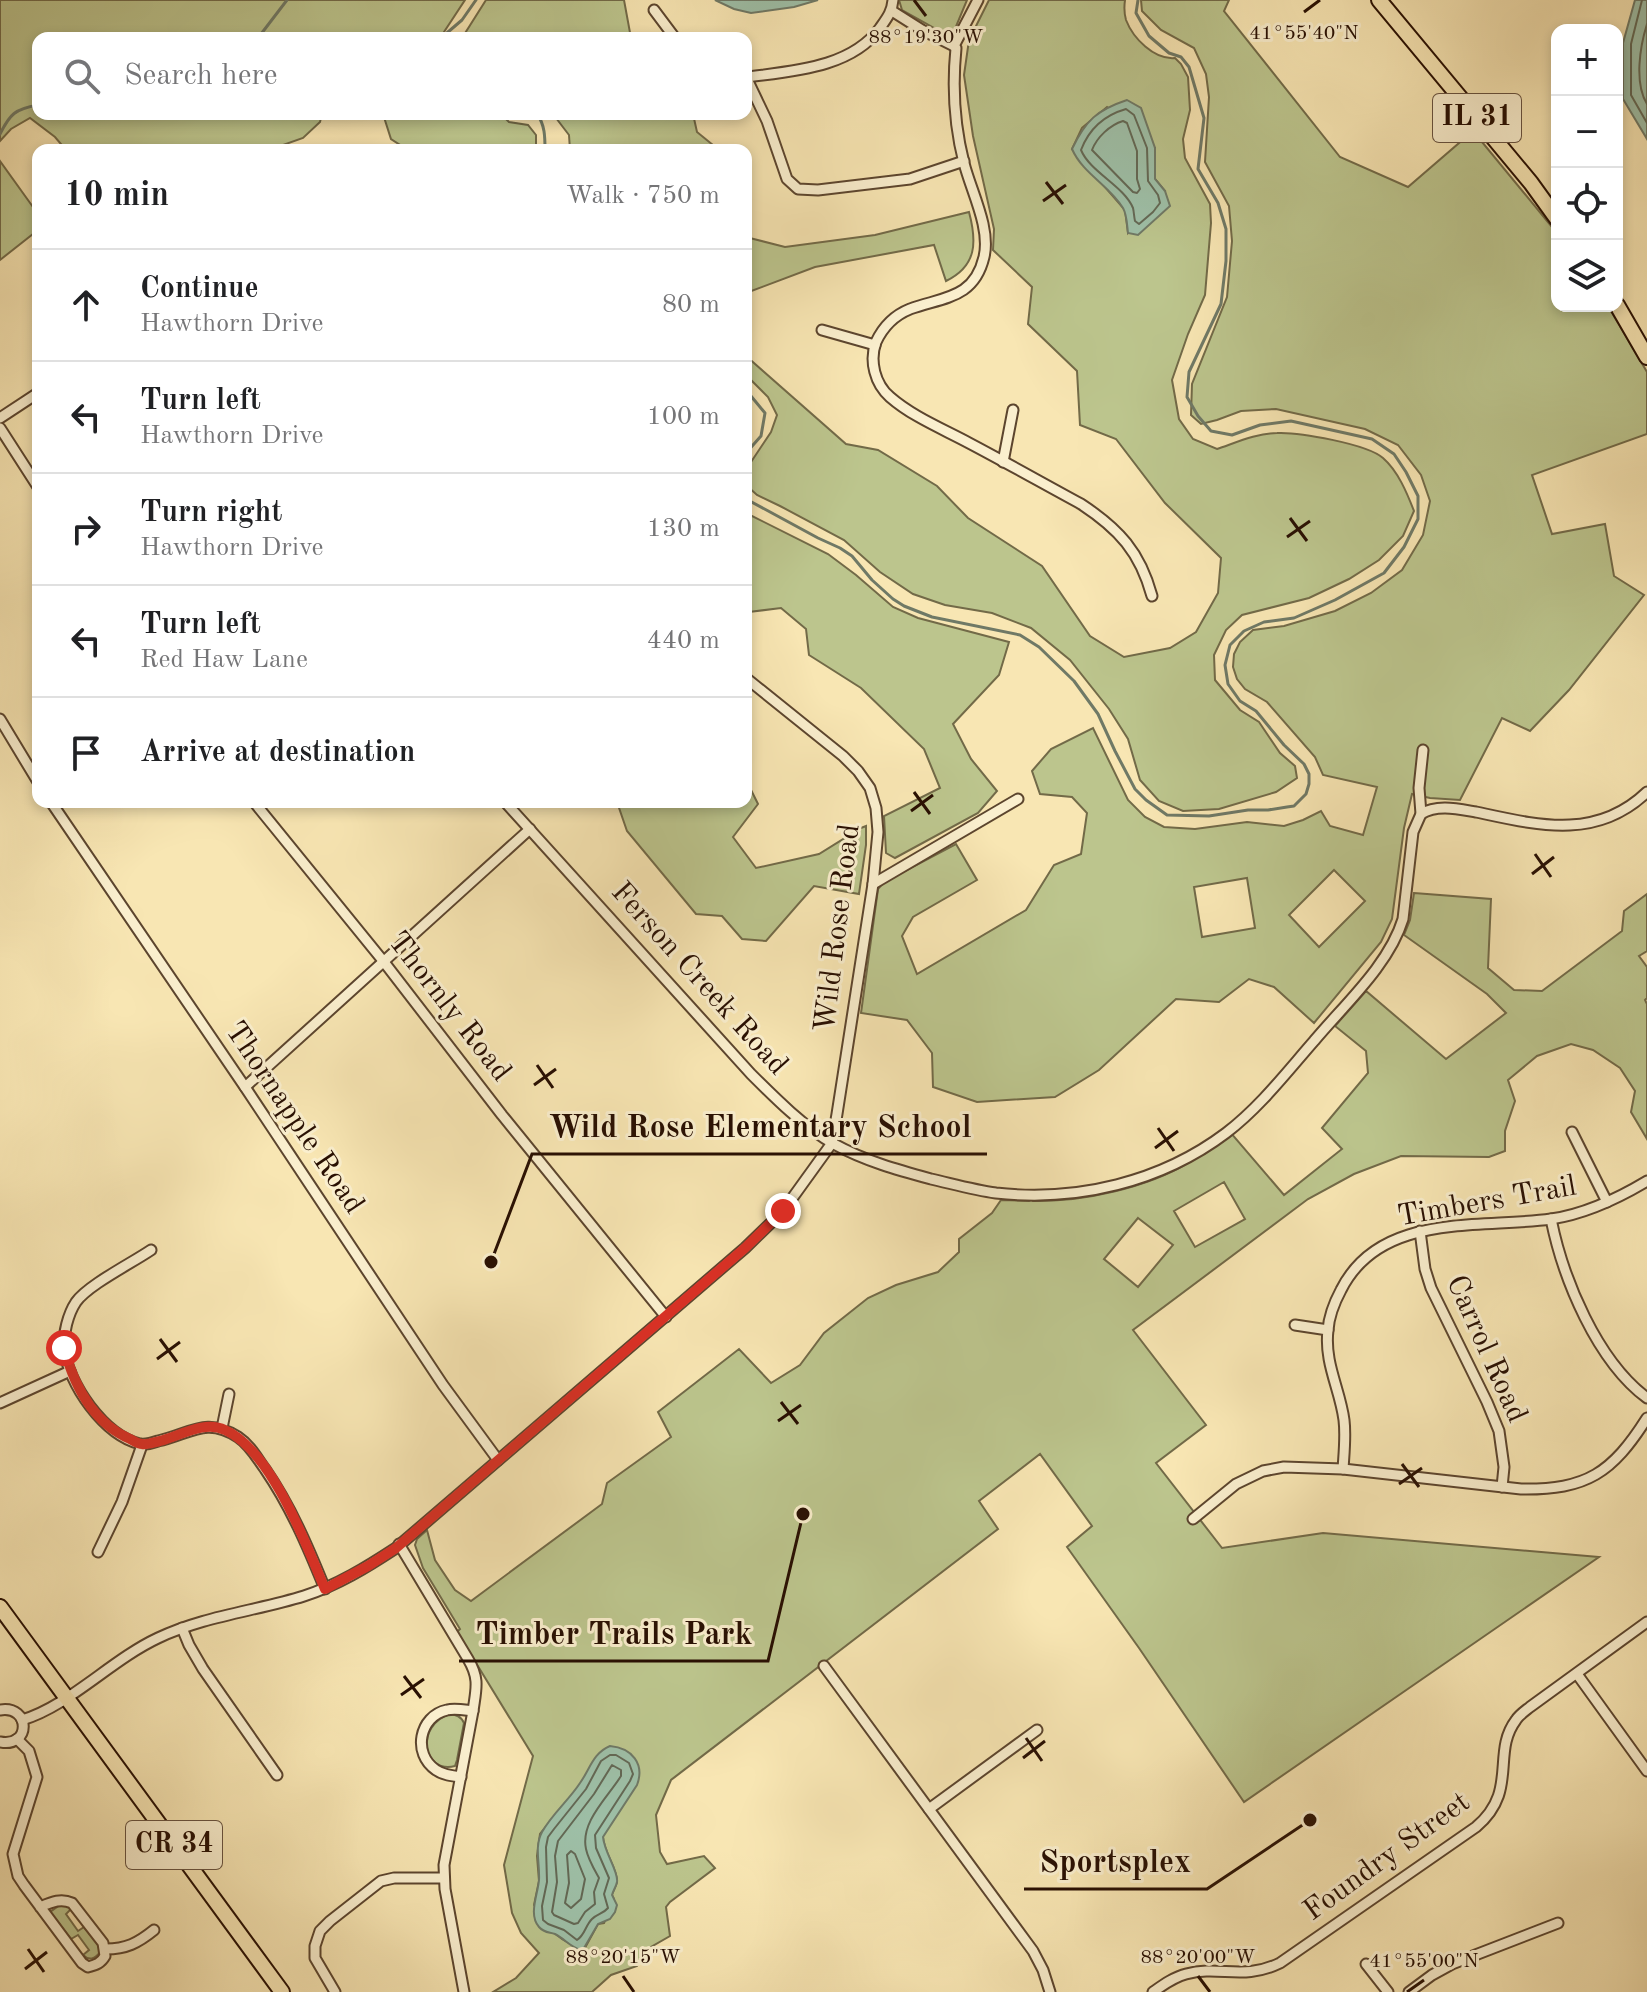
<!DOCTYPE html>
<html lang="en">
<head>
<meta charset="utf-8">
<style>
  body { margin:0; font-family:"Old Standard TT",serif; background:#f2f2f2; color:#202124 }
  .controls { position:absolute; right:24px; top:24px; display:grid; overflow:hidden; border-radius:16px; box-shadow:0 4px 12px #0003 }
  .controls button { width:72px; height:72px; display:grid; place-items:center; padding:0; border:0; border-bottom:2px solid #e0e0e0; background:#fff; color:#202124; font:40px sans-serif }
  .stop { position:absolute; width:24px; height:24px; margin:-18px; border:6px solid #d93025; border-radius:50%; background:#fff }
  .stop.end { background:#d93025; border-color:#fff; box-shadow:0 2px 8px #0008 }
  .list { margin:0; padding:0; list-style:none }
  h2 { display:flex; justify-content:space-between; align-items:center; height:104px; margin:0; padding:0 32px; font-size:34px }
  h2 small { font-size:26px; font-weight:400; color:#757577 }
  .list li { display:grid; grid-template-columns:52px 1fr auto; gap:24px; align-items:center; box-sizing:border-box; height:112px; padding:0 32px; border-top:2px solid #e0e0e0 }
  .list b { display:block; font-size:30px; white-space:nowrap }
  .list p { margin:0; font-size:26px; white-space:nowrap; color:#757577 }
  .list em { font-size:26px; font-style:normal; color:#757577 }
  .icon { flex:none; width:44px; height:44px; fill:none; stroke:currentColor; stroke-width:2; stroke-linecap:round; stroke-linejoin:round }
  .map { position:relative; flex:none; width:1647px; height:1992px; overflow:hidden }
  .search { position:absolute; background:#fff; box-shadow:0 4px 12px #0003; left:32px; top:32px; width:720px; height:88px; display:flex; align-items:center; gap:20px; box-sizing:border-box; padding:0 28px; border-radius:16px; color:#757577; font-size:30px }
  .panel { position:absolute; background:#fff; box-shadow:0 4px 12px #0003; left:32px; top:144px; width:720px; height:664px; border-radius:16px }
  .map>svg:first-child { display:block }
  .green { fill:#bcc58d; stroke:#726a48; stroke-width:2; fill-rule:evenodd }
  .water { fill:#9ec0a8; stroke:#6f7966; stroke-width:2 }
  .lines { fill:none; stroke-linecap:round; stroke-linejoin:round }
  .shore { stroke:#636855; stroke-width:2 }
  .stream { stroke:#6f7966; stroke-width:3 }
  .street-casing { stroke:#5c452e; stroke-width:13 }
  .primary-casing { stroke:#280f02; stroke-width:18 }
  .street { stroke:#faefce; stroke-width:9 }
  .primary { stroke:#f8e6b3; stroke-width:14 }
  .route { stroke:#d93025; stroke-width:10 }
  .ticks { fill:none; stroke:#280f02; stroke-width:3 }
  .labels { text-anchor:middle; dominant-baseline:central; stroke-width:6; stroke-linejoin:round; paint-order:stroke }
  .shield { fill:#faefce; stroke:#67523f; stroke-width:2 }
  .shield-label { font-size:28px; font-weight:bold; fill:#280f02 }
  .street-label { font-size:30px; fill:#280f02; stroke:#faefce }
  .ticks-label { font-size:20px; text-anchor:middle; fill:#280f02; stroke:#faefce; stroke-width:6; stroke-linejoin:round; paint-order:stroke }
  .leader { fill:none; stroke:#280f02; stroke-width:3 }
  .callout-dot { fill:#280f02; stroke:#faefce; stroke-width:3 }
  .callout-label { font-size:32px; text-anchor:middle; font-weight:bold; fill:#280f02; stroke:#faefce; stroke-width:6; stroke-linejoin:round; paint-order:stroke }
</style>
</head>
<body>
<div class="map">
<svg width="1647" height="1992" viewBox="0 0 1647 1992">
  <rect width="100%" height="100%" fill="#f8e6b3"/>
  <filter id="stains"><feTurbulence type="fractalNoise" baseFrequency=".0025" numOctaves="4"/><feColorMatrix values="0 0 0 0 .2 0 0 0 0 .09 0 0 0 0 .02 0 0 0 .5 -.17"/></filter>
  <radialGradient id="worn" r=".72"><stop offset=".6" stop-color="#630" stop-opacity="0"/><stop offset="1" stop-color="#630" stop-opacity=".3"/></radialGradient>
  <g class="green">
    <path d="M0 0H465L440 38H38V114H322L320 122 303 138 269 150H66L55 137 30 118 11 129 0 141Z"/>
    <path d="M486 0H624L631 38H462Z"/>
    <path d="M899 0H967L955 29 945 34 902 10Z"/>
    <path d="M989 0H1125C1124 7 1124 13 1126 20 1133 38 1154 60 1175 58L1181 64 1188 77 1190 110 1183 139 1185 158 1210 204 1211 223 1205 295 1188 334 1172 380 1179 419 1193 439 1217 449C1235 443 1257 433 1277 433 1299 432 1367 444 1383 458 1398 471 1407 493 1414 511L1403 536 1379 560 1349 579 1309 598 1242 615 1226 630 1214 655 1215 680 1240 710 1259 722 1280 753 1295 766 1297 778 1276 792 1219 809 1183 811 1159 801 1140 780 1128 739 1109 709 1070 660 1031 628 992 613 945 605 913 594 880 572 844 540 780 506 757 495 746 485 747 468 771 432 777 415 768 397 746 375V356L846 444 878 450 937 486 968 518 1042 566 1090 636 1124 657 1170 648 1196 632 1218 593 1221 558 1165 503 1116 439 1080 425 1077 371 1028 324 1032 287 993 250 994 229 973 136 964 75 969 40ZM1107 107 1155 148V179L1165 191 1128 233 1125 210 1072 149 1082 128Z"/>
    <path d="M1141 0H1229L1224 11 1340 157 1408 187 1473 131 1557 233V306H1608L1647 372V434L1532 475 1552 534 1605 524 1614 576 1644 595 1569 690 1530 731 1502 718 1460 800 1430 798 1412 794 1404 828 1392 919 1381 942 1314 1023 1274 987 1249 979 1219 1002 1176 999 1099 1070 1055 1097 977 1102 933 1087 932 1053 907 1020 861 1013 878 889 884 882 956 844 977 880 913 917 902 936 917 974 1026 910 1054 865 1081 854 1087 813 1072 797 1040 794 1032 771 1051 749 1093 728 1128 800 1145 817 1164 827 1195 829 1247 822 1284 826 1303 820 1321 811 1330 826 1363 835 1377 787 1323 775 1315 757 1267 702 1245 689 1237 679 1233 667 1234 654 1240 642 1253 630 1284 626 1335 611 1371 593 1402 570 1423 535 1430 501 1421 475 1398 445 1365 429 1276 409 1241 411 1217 420 1201 424 1191 415 1192 384 1227 297 1232 241 1229 206 1205 162 1209 97 1206 74 1194 48 1161 30 1142 11ZM1334 870 1365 901 1319 947 1289 915ZM1247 878 1255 928 1202 937 1194 887Z"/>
    <path d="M383 114H501L509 122 528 125 536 135V150H408L391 139Z"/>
    <path d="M553 114H693L697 132 719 150H570L569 135Z"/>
    <path d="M0 161 38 214V230L0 260Z"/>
    <path d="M969 212C977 242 977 266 946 281L934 245 815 267 746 293V237L785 247 875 235Z"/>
    <path d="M746 513 828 554 856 575 893 607 918 618 1009 642 999 675 953 724 971 759 997 791 978 813 895 858 886 853 884 816 940 788 924 749 861 688 809 655 806 629 781 608 749 612 746 610Z"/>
    <path d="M746 780 758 804 733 837 756 868 819 854 861 828 866 826V845L859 894 814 886 766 941 742 939 722 916 696 914 627 831 617 802H746Z"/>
    <path d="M1414 893 1491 899 1488 968 1514 990 1542 991 1622 931 1624 911 1647 894V951L1639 956 1647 967V998L1645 1000 1647 1004V1139L1631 1112 1635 1091 1620 1068 1593 1050 1571 1044 1537 1056 1508 1080 1515 1101 1505 1131V1151L1489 1157 1401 1156 1354 1174 1308 1199 1133 1330 1206 1425 1156 1463 1222 1548 1323 1533 1599 1557 1244 1802 1139 1648 1067 1547 1092 1526 1040 1454 979 1501 998 1529 671 1780 656 1815 660 1852 667 1864 704 1856 715 1868 670 1902 666 1907 670 1936 644 1951 637 1966 611 1975 592 1992H493L516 1978 539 1953 521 1933 512 1913 504 1865 533 1756 457 1632 460 1629 423 1568 415 1545 417 1539 427 1530 435 1560 455 1590 471 1601 602 1504 607 1483 671 1437 658 1412 739 1349 771 1383 800 1365 824 1333 868 1298 896 1285 938 1272 959 1252V1239L992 1213 1001 1200 1029 1201 1032 1199 1033 1201C1083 1202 1147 1188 1190 1162 1204 1153 1218 1143 1231 1133L1284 1195 1342 1149 1322 1128 1368 1073 1366 1051 1335 1026 1366 991 1446 1059 1506 1013 1487 994 1404 935 1410 920ZM1224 1182 1245 1219 1195 1247 1174 1211ZM1138 1218 1173 1245 1138 1287 1104 1259ZM565 1803 603 1837C604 1853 618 1869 617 1882 617 1884 612 1893 612 1895L614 1899 604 1923 598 1924 585 1948C557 1943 549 1927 534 1905L539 1881 537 1856 540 1834Z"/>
    <path d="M450 1714C456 1715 461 1716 464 1723L457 1760 455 1766C422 1774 415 1725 450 1714Z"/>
    <path d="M60 1905H66L72 1908 66 1914 78 1931 84 1927 98 1944 100 1952C95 1959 89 1961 83 1955L89 1950 78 1935 71 1939 50 1912Z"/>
  </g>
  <g class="water">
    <path d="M715 0H818L794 7 751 13 734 9Z"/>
    <path d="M1635 0H1647V139L1623 99V43Z"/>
    <path d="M1127 100 1141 108 1155 148V179L1165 191 1170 206 1138 235 1128 233C1127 225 1127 215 1123 208 1109 185 1083 174 1072 149 1086 120 1097 110 1127 100Z"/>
    <path d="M610 1746C632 1748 645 1764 637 1785L603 1837C604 1852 619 1872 617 1882 616 1887 613 1891 612 1895L617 1905 615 1912 610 1919 598 1924 584 1948 581 1950C570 1947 565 1939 555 1934 549 1932 544 1933 539 1927 528 1915 538 1894 539 1880 540 1863 534 1847 542 1832 552 1814 569 1800 580 1783 590 1769 593 1753 610 1746Z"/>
  </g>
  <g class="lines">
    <g class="shore">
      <path d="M1642 0 1631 44V95L1647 123"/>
      <path d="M1647 24C1640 46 1634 83 1647 104"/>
      <path d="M1126 109 1134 115 1147 148 1148 181 1158 195 1160 203 1153 212 1139 224 1135 221C1134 217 1134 212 1133 208 1124 186 1090 172 1081 150 1089 129 1105 115 1126 109Z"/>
      <path d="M1123 121 1127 123 1137 151V179L1140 189 1137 193 1133 192 1092 150C1097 137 1110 125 1123 121Z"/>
      <path d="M610 1755H616L629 1763 633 1774 630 1781 595 1835 596 1848 609 1878 604 1894 608 1908C603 1914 597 1914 592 1919 585 1926 585 1935 577 1940L564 1930 548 1924 543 1920 542 1906 547 1882 546 1847 548 1837 554 1829 586 1789 601 1761Z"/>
      <path d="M612 1765 621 1770V1776C608 1797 580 1822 586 1849 588 1859 594 1869 599 1878L594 1892 595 1904 585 1912 578 1923 574 1924 554 1915 552 1912 557 1882 555 1856 558 1841 594 1794Z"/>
      <path d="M571 1851 575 1854 585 1879 581 1899 571 1908 565 1903 569 1883 567 1855Z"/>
    </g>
    <g class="stream">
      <path d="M258 38 287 0"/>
      <path d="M441 38 462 20 476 0"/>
      <path d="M537 114C545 125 545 137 545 150"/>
      <path d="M0 134C10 114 15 109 38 105"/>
      <path d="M746 390 765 413 761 436 746 453"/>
      <path d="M746 499 818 538 840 548 852 556 872 580 893 599 904 606 932 617 1020 635 1039 647 1074 681 1098 714 1115 751 1135 789 1146 800 1167 815 1209 816 1248 810H1268L1287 807 1294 806 1306 794 1309 784V774L1304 764 1284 745 1256 711 1240 701 1228 684 1225 665 1230 645 1244 631 1264 622 1294 618 1335 600 1384 573 1404 547 1418 519V496L1406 472 1394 454 1372 439 1291 421 1260 425 1232 435 1211 431 1198 416 1187 397 1189 372 1221 304 1226 261V229L1218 203 1198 169 1204 118 1189 67 1181 57 1169 53 1149 36 1136 13 1138 0"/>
    </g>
    <g class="street-casing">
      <g id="street">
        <path d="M978 0 954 46 956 48C952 88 954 124 964 163 971 191 991 228 984 257 974 299 943 297 910 309 895 315 883 327 876 342 869 361 875 384 890 397 913 417 943 429 969 443 1007 463 1044 484 1081 504 1119 529 1140 552 1152 596"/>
        <path d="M654 10 675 38"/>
        <path d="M892 11 922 30 954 46"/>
        <path d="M746 77 767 121 787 179 798 189 818 190 910 179 964 161"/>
        <path d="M748 77C792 71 851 68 880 28 887 18 892 12 893 0"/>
        <path d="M822 330 875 345"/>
        <path d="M0 418 38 393"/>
        <path d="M0 428 38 487"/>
        <path d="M1003 462 1013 410"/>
        <path d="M0 719 38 782"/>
        <path d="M51 802 245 1087 443 1385 498 1460"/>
        <path d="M254 802 384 962 502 1115 666 1317"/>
        <path d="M505 802 751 1074C774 1097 806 1129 834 1144 865 1161 898 1170 931 1179 953 1184 974 1190 996 1193 1077 1202 1161 1182 1226 1133 1260 1107 1286 1073 1314 1041 1344 1005 1389 965 1403 919L1413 832 1421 814 1419 788 1423 750"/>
        <path d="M1421 814C1437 804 1458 809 1476 812 1537 825 1596 841 1647 792"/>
        <path d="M873 884 1018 799"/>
        <path d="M245 1087 530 829"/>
        <path d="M1572 1132 1607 1202"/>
        <path d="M1551 1219C1563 1279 1597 1361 1647 1398"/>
        <path d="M1420 1231 1425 1269 1431 1288 1487 1402 1499 1431 1504 1467 1502 1487"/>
        <path d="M151 1250C132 1263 88 1285 76 1302 68 1314 63 1334 64 1348 68 1384 104 1435 140 1444 146 1445 152 1443 158 1441 190 1434 206 1416 238 1437 250 1445 257 1458 265 1469 291 1507 308 1547 325 1589"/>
        <path d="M1295 1325 1328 1330"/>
        <path d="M0 1403 70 1371"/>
        <path d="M222 1428 229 1394"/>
        <path d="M1343 1469C1344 1453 1346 1436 1344 1420 1340 1389 1324 1363 1328 1330 1329 1316 1334 1303 1341 1290 1380 1212 1479 1229 1551 1219 1585 1214 1617 1199 1647 1181"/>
        <path d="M1193 1519 1236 1484 1263 1471 1284 1467 1343 1469 1521 1489C1587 1490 1612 1473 1647 1418"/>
        <path d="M399 1544 468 1659C480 1679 476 1689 473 1711L444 1865 445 1889 464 1992"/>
        <path d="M98 1552 122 1502 142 1445"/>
        <path d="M182 1628 189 1645 203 1669 277 1775"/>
        <path d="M824 1666 1033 1951 1043 1970 1050 1992"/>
        <path d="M1577 1674 1647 1771"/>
        <path d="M0 1710C31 1705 31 1748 0 1742"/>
        <path d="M22 1720C69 1706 111 1660 158 1638 204 1616 256 1611 304 1596 338 1585 367 1567 396 1548L745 1248 783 1211 832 1143 837 1114 873 884 878 832 876 808 870 788 858 771 843 756 746 678"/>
        <path d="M17 1739 29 1751 37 1777 13 1854 18 1876 24 1885 82 1963 88 1967C96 1965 101 1963 105 1956L103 1943 72 1903C61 1898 52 1902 40 1907"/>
        <path d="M461 1777C452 1776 443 1775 436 1770 412 1754 419 1716 447 1710 455 1708 464 1710 473 1711"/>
        <path d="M929 1809 1037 1730"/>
        <path d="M106 1949C126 1949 138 1943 154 1930"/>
        <path d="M1366 1964 1388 1992"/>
        <path d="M335 1992 315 1958V1946L320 1931 330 1921 381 1881 394 1878H444"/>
        <path d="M1153 1992C1163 1985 1174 1977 1186 1974 1220 1965 1243 1981 1280 1963L1476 1827C1519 1791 1491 1753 1516 1720 1519 1715 1525 1711 1530 1707L1647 1622"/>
        <path d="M1409 1992 1432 1975 1452 1964 1558 1923"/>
      </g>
    </g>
    <g class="primary-casing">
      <g id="primary">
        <path d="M1379 0 1531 183 1557 219"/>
        <path d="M1617 305 1647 357"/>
        <path d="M0 1607 282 1992"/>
      </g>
    </g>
    <use href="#street" class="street"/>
    <use href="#primary" class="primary"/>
  </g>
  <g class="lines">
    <path class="route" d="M64 1348C74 1385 93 1423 130 1439 134 1441 138 1444 142 1444 147 1445 155 1442 160 1441 180 1436 204 1420 225 1430 271 1450 306 1544 325 1589L368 1566 396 1548 745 1248 783 1211"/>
  </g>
  <path class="ticks" d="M914 0 926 16M1304 12 1320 0M1046 182 1063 204M1043 201 1066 185M1290 518 1307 541M1287 537 1310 521M914 792 930 814M911 811 933 795M1535 854 1551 877M1532 874 1554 857M537 1065 553 1088M534 1085 556 1069M1158 1128 1174 1151M1155 1148 1178 1131M160 1339 177 1362M157 1359 180 1342M781 1402 798 1424M778 1421 801 1405M1402 1464 1419 1487M1399 1484 1422 1468M404 1676 421 1698M401 1695 424 1679M1026 1738 1042 1761M1023 1758 1045 1741M28 1949 44 1972M25 1969 47 1952M623 1976 634 1992M1198 1976 1210 1992M1407 1992 1424 1980"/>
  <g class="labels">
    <g class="shield">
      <rect x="1433" y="94" width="88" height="48" rx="6"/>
      <rect x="126" y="1821" width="96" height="48" rx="6"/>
    </g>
    <g class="shield-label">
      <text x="1477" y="118">IL 31</text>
      <text x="174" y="1845">CR 34</text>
    </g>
    <g class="street-label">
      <text transform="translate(838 928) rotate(-83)">Wild Rose Road</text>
      <text transform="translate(699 979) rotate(48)">Ferson Creek Road</text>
      <text transform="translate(449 1007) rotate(52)">Thornly Road</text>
      <text transform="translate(294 1118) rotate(56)">Thornapple Road</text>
      <text transform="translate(1487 1202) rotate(-10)">Timbers Trail</text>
      <text transform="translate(1486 1349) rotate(66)">Carrol Road</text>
      <text transform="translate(1387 1857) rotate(-36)">Foundry Street</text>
    </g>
  </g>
  <g class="ticks-label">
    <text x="1304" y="39">41°55'40"N</text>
    <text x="926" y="43">88°19'30"W</text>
    <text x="623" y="1963">88°20'15"W</text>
    <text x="1198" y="1963">88°20'00"W</text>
    <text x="1424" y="1967">41°55'00"N</text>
  </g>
  <path class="leader" d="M491 1262L532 1154H987M803 1514L768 1661H459M1310 1820L1207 1889H1024"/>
  <g class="callout-dot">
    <circle cx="491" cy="1262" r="8"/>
    <circle cx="803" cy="1514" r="8"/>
    <circle cx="1310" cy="1820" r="8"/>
  </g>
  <g class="callout-label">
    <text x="760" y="1137">Wild Rose Elementary School</text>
    <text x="614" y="1644">Timber Trails Park</text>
    <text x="1115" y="1872">Sportsplex</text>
  </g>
  <rect width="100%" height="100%" filter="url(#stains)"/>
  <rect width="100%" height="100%" fill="url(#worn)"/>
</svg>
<div class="controls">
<button>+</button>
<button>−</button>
<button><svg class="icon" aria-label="locate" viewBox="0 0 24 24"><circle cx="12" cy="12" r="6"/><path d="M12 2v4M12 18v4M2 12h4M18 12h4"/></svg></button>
<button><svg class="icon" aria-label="layers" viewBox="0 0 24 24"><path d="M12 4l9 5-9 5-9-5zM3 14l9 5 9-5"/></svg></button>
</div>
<div class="stop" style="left:64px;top:1348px"></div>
<div class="stop end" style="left:783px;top:1211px"></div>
<div class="search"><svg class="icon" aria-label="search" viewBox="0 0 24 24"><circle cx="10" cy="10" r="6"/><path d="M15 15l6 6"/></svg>Search here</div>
<section class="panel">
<h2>10 min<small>Walk · 750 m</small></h2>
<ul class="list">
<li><svg class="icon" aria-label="ahead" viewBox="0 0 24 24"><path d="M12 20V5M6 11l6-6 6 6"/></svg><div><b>Continue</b><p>Hawthorn Drive</p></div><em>80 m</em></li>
<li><svg class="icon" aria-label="left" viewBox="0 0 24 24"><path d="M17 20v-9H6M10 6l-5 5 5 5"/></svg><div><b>Turn left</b><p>Hawthorn Drive</p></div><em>100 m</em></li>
<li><svg class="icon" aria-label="right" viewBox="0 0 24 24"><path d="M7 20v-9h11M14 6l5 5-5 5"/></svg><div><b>Turn right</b><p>Hawthorn Drive</p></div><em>130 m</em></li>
<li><svg class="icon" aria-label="left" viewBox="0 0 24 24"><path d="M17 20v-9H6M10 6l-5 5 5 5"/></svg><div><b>Turn left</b><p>Red Haw Lane</p></div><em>440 m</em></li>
<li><svg class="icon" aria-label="arrive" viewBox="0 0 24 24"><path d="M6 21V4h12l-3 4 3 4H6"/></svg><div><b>Arrive at destination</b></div></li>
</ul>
</section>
</div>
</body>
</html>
